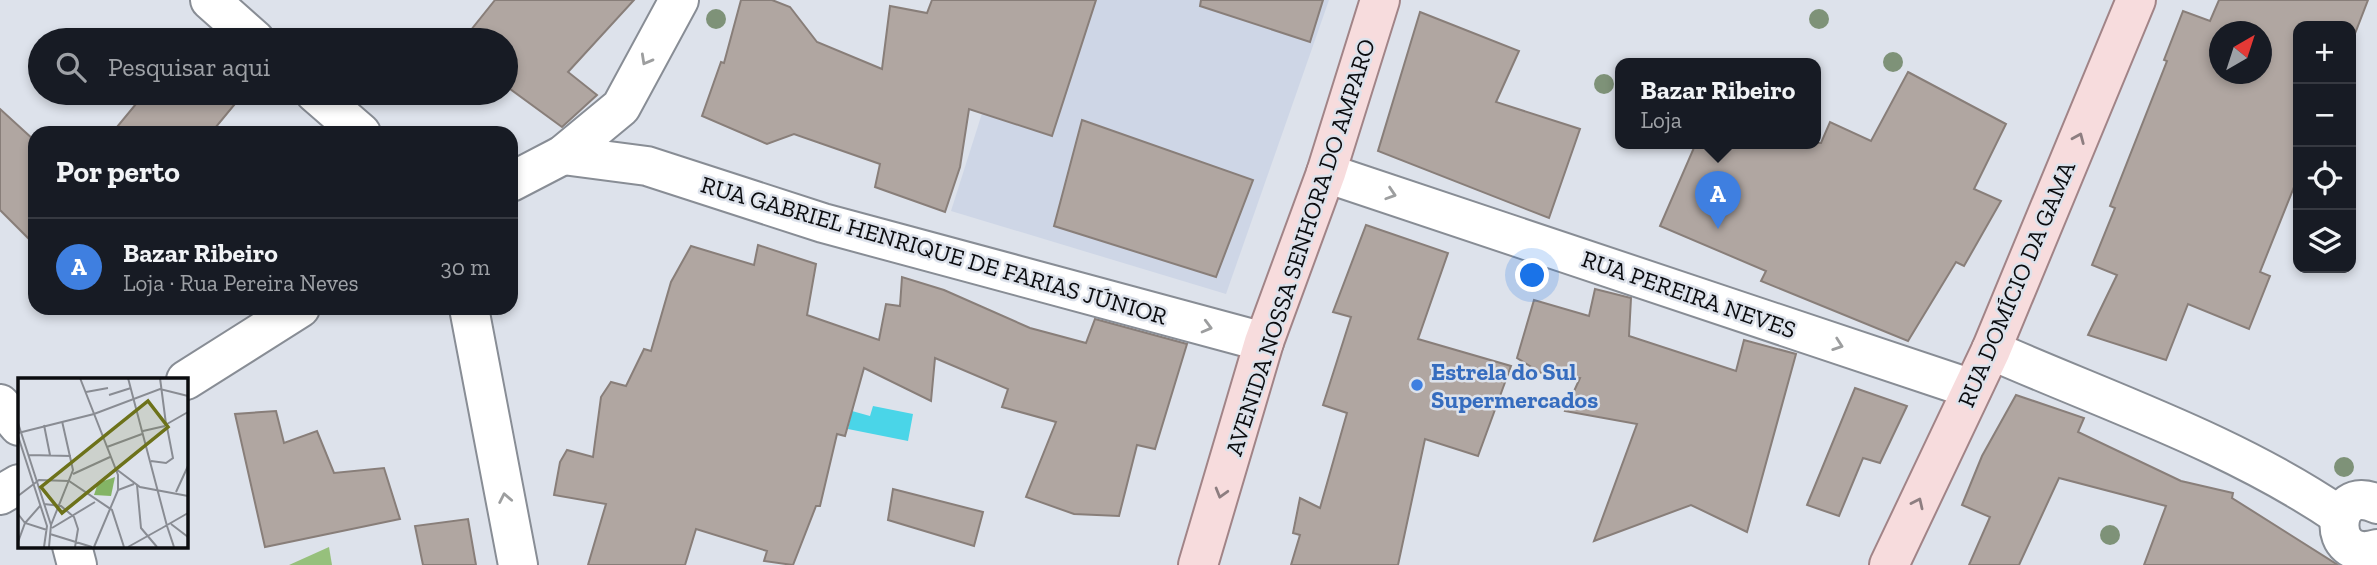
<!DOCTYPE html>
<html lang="pt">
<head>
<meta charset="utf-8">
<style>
  body { margin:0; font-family:"Zilla Slab",serif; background:#20242c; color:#f1f3f6 }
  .controls { position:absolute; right:21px; top:21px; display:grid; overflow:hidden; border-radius:14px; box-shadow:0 4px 10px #0003 }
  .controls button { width:63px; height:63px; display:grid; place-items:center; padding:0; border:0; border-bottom:2px solid #363941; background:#171b24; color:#f1f3f6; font:35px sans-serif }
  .compass { position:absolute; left:2209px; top:21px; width:63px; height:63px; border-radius:50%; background:#171b24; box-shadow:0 4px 10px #0003; rotate:39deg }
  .you { position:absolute; left:1533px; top:276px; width:24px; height:24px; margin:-18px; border:5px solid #fff; border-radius:50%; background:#1a73e8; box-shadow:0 0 0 10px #1a73e833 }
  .badge { display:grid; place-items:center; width:46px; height:46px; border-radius:50%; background:#ea580c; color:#fff; font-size:23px; font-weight:700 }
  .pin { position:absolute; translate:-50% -58px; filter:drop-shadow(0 2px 4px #0008) }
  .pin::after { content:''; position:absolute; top:37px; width:24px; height:21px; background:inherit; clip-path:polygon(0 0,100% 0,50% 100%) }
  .popup { position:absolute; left:1615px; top:58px; width:206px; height:91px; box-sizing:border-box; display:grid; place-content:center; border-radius:14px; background:#171b24; filter:drop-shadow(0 2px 5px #0005); font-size:23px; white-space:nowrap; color:#9ea1a6 }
  .popup b { font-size:26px; color:#f1f3f6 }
  .popup::after { content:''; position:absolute; left:50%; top:100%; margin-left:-14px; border:14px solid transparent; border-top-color:#171b24 }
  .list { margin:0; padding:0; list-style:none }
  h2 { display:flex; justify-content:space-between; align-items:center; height:91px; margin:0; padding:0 28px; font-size:30px }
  h2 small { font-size:23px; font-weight:400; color:#9ea1a6 }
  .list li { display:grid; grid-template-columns:46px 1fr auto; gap:21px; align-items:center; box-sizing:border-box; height:98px; padding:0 28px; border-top:2px solid #363941 }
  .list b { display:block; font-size:26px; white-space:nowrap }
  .list p { margin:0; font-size:23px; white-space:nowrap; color:#9ea1a6 }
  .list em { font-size:23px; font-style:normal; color:#9ea1a6 }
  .icon { flex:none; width:38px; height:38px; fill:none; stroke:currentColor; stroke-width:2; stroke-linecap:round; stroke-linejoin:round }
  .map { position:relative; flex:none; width:2377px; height:565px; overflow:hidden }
  .search { position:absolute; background:#171b24; box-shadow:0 4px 10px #0003; left:28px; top:28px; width:490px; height:77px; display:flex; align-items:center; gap:18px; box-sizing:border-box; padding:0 24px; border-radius:38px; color:#9ea1a6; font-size:26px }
  .panel { position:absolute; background:#171b24; box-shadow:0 4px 10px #0003; left:28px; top:126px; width:490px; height:189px; border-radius:21px }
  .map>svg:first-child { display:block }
  .built { fill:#ced6e6 }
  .green { fill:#96c07c }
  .water { fill:#4ad5e8 }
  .building { fill:#b0a6a1; stroke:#887e79; stroke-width:2; fill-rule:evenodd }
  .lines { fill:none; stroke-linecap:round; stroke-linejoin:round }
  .street-casing { stroke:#888d95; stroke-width:42 }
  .primary-casing { stroke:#a18487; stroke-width:42 }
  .street { stroke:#fff; stroke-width:38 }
  .primary { stroke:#f7dcdd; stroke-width:38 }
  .tree { fill:#7e9278 }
  .oneway { stroke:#9d9e9f }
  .oneway2 { stroke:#8d7e80 }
  .shop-dot { fill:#3f7fe0; stroke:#dde2eb; stroke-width:2.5 }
  .labels { text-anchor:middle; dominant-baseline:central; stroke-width:5; stroke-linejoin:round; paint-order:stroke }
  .street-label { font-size:24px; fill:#0b0c0f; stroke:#dde2eb }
  .shop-label { font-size:24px; font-weight:bold; fill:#366cbe; stroke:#dde2eb; text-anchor:start }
  .inset-road { fill:none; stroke:#898c93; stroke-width:2 }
  .view { fill:#6d721a; fill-opacity:0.15; stroke:#6d721a; stroke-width:3.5 }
  .inset-edge { fill:none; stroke:#0b0c0f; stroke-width:3.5 }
</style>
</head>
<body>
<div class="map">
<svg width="2377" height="565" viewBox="0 0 2377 565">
  <rect width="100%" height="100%" fill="#dde2eb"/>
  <path class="built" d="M1018 0H1329L1226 294 951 211Z"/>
  <path class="green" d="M329 547 332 565H289Z"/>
  <path class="water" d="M873 406 913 414 908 441 848 429 852 411 870 416Z"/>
  <g class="building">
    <path d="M495 0H634L568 72 597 95 562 127 506 86V40H463Z"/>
    <path d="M741 0H772L790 7 817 42 882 69 890 6 927 13 932 0H1096L1052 136 969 109 960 167 945 212 875 187 880 164 794 134 767 144 702 116 721 62 724 63Z"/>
    <path d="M1201 0H1323L1310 42 1200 6Z"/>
    <path d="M2219 0H2368L2351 44V26H2298V177L2260 272 2270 276 2249 329 2188 304 2166 360 2088 335 2117 275 2092 265 2115 208 2110 206 2167 61 2164 60 2183 11 2210 21ZM2220 32H2262V74H2220Z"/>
    <path d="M1420 12 1519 51 1496 102 1580 129 1549 218 1378 151Z"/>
    <path d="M1908 72 2006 124 1974 189 2001 201 1964 266 1956 262 1908 341 1761 281 1766 271 1660 226 1696 143H1821L1830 122 1871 141Z"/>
    <path d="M145 93H244L211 133H112Z"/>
    <path d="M0 109 35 141V245L0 210Z"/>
    <path d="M1082 120 1253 180 1216 277 1054 226Z"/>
    <path d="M1366 225 1448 253 1418 339 1511 366 1478 456 1425 439 1398 565H1291L1300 535 1293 533 1300 498 1320 508 1347 413 1323 405 1351 317 1333 312Z"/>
    <path d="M758 245 816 264 807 315 879 340 886 304 900 306 902 277 944 290 1030 328 1086 343 1095 319 1187 344 1155 449 1137 445 1119 516 1074 514 1026 497 1056 422 1002 407 1008 389 935 358 931 401 864 368 845 436 837 434 820 506H816L793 565 764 561 767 551 696 529 685 565H588L606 504 554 495 560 462 567 450 593 457 601 397 611 382 626 386 644 349 651 351 671 282 691 246 754 265Z"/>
    <path d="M1595 289 1631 298 1629 336 1736 371 1744 340 1796 354 1747 532 1691 505 1594 541 1637 424 1565 411 1580 378 1543 374 1517 358 1534 300 1589 316Z"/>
    <path d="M1855 388 1907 406 1880 463 1863 458 1839 516 1807 505Z"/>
    <path d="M2016 395 2084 418 2078 432 2181 481 2233 493 2232 498 2338 565H2144L2166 506 2059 478 2019 565H1969L1990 517 1962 505 1982 456Z"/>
    <path d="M276 411 284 443 317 431 334 473 384 468 400 519 265 547 235 414Z"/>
    <path d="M893 489 983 512 974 546 888 520Z"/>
    <path d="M468 519 476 565H423L415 526Z"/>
  </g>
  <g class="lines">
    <g class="street-casing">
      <g id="street">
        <path d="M210 0 255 40"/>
        <path d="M315 93 361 133"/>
        <path d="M563 155 647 166 823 223 1264 342"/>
        <path d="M1326 173 1972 389"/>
        <path d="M511 182 563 155 621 107 679 0"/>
        <path d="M469 308 518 565"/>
        <path d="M1991 350C2109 402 2233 443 2340 516"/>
        <path d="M186 380 300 308"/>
        <path d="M0 404 19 426"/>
        <path d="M0 495 19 484"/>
        <path d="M2377 504C2330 481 2324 565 2377 549"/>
        <path d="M72 546 77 565"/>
      </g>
    </g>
    <g class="primary-casing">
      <g id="primary">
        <path d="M1198 565 1264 342 1326 173 1380 0"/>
        <path d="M1889 565 1991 350 2136 0"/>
      </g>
    </g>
    <use href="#street" class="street"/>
    <use href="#primary" class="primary"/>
  </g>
  <g class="tree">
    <circle cx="716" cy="19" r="10"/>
    <circle cx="1819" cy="19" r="10"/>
    <circle cx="1893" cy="62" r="10"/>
    <circle cx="1604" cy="84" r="10"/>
    <circle cx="2344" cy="467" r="10"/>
    <circle cx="2110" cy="535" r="10"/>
  </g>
  <defs><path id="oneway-chevron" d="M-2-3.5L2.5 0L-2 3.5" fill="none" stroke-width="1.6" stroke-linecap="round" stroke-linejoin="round" transform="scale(1.75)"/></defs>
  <g class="oneway">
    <use href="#oneway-chevron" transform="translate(646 60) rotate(119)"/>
    <use href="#oneway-chevron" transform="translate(1391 194) rotate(18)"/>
    <use href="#oneway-chevron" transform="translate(1207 327) rotate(15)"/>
    <use href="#oneway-chevron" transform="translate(1838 345) rotate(19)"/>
    <use href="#oneway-chevron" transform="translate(505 498) rotate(-101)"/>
  </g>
  <g class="oneway2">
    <use href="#oneway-chevron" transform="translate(2079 138) rotate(-67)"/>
    <use href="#oneway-chevron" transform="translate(1221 493) rotate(106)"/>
    <use href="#oneway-chevron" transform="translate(1918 503) rotate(-65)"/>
  </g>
  <circle class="shop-dot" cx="1417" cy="385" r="7"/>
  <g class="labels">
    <g class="street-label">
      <text transform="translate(1300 247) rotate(-72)">AVENIDA NOSSA SENHORA DO AMPARO</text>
      <text transform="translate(934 250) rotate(16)">RUA GABRIEL HENRIQUE DE FARIAS JÚNIOR</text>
      <text transform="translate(2016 284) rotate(-67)">RUA DOMÍCIO DA GAMA</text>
      <text transform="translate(1689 294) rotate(19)">RUA PEREIRA NEVES</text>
    </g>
    <g class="shop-label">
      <text x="1431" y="371">Estrela do Sul<tspan x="1431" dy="28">Supermercados</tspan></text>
    </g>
  </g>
  <g transform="translate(18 378)">
    <rect width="170" height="170" fill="#dde2eb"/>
    <path d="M97 99 93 118 76 117 80 105Z" fill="#84b465"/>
    <path class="inset-road" d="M62 0 100 97V112M110 0 149 148M142 0 148 46M68 14 90 10M91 17 113 10M0 45 33 147 31 169M149 46 170 34M26 47 32 77M125 53 147 48M0 55 76 36 142 11 170 18M0 58 29 148 26 169M89 69 124 56M11 77 53 78M133 83 148 85 155 80 149 49M98 91 122 109 170 118M55 96 92 79M119 107 123 150 139 169M158 114 170 88M0 118 21 102 51 103 94 132 106 169M26 126 43 128 56 139 60 151 57 169M0 136 7 145 29 152M153 146 170 159M33 147 55 92 44 43M149 148 156 169M34 150 77 124M144 150 170 135M32 156 74 169M0 164 7 145 22 128M76 169 100 112 116 106M110 169 144 150"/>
    <path class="view" d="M130 23 150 49 44 135 23 109Z"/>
    <rect width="170" height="170" class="inset-edge"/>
  </g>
</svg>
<div class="controls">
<button>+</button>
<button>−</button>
<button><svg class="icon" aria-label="locate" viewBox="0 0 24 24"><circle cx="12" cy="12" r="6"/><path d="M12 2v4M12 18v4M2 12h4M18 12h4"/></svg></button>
<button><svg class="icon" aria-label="layers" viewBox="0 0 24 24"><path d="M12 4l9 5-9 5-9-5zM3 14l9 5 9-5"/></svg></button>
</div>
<svg class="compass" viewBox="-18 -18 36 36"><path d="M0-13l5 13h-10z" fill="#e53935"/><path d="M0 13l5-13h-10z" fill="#9ea1a6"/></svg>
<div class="you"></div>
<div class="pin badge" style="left:1718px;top:229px;background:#3f7fe0">A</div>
<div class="popup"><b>Bazar Ribeiro</b>Loja</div>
<div class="search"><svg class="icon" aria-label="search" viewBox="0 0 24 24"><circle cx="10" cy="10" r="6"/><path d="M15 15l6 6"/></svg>Pesquisar aqui</div>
<section class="panel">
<h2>Por perto<small></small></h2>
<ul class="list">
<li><span class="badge" style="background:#3f7fe0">A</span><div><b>Bazar Ribeiro</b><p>Loja · Rua Pereira Neves</p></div><em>30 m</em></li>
</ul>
</section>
</div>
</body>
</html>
